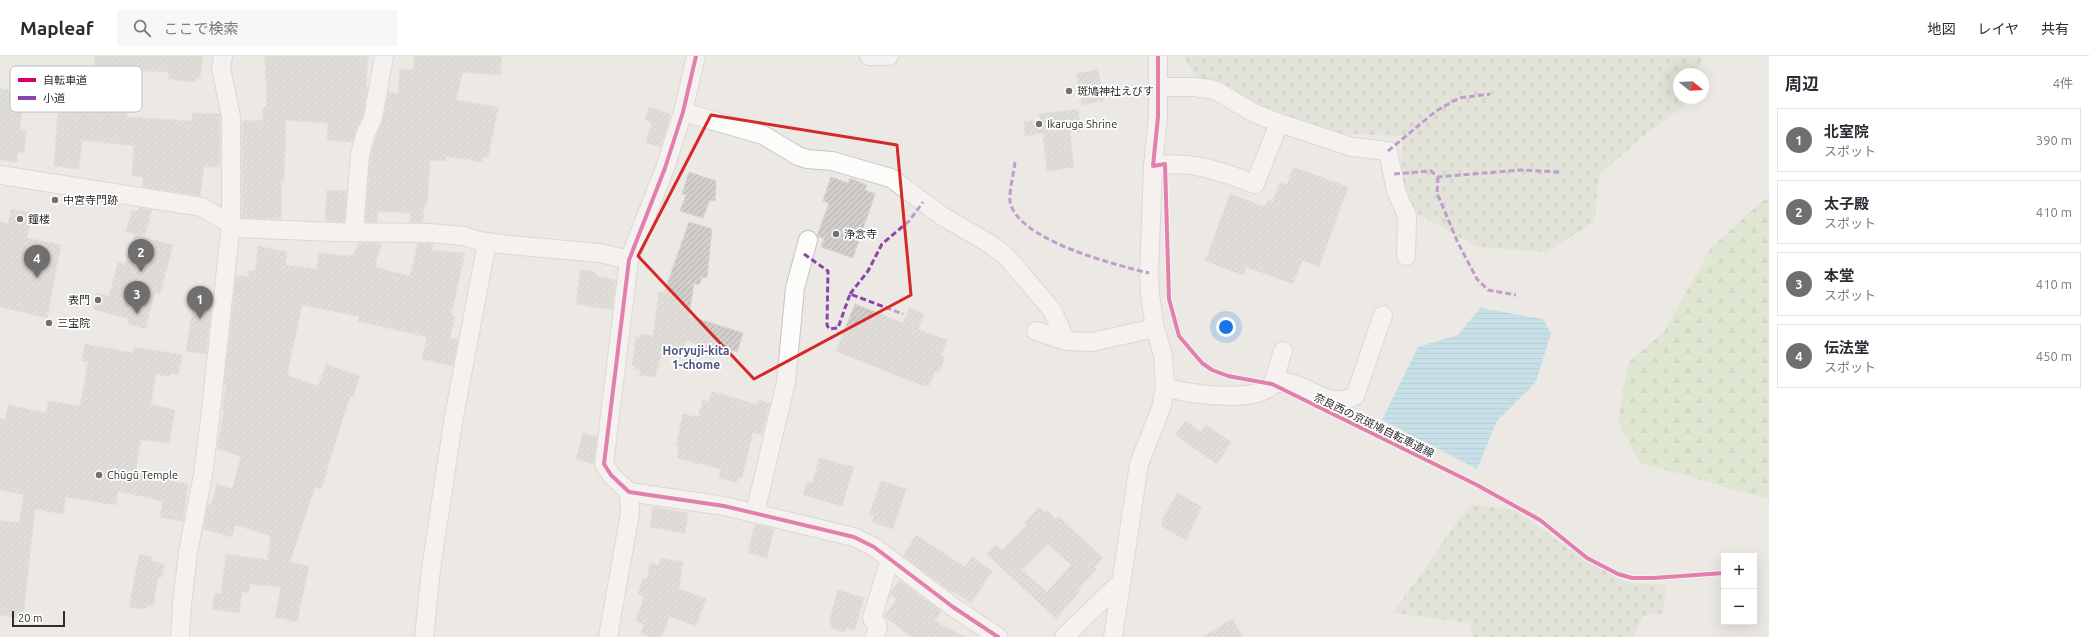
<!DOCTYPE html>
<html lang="ja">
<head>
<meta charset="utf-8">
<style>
  body { margin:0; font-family:Ubuntu,"Noto Sans JP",sans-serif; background:#f7f7f7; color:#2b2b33 }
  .controls { position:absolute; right:12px; bottom:12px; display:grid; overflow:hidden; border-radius:0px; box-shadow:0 4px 16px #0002 }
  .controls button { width:36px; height:36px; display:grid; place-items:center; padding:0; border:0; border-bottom:1px solid #e1e1e2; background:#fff; color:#2b2b33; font:20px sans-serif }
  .compass { position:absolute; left:1673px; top:12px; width:36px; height:36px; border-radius:50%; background:#fff; box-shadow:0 4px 16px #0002; rotate:108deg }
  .scale { position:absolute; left:12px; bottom:10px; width:53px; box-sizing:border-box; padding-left:4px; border:2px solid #2e2e2e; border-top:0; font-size:11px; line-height:14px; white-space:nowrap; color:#2e2e2e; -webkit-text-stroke:3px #fff; paint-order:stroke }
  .you { position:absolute; left:1226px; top:271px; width:14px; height:14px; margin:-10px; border:3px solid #fff; border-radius:50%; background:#1a73e8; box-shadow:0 0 0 6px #1a73e833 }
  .badge { display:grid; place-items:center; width:26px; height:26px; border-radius:50%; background:#706f6e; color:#fff; font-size:13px; font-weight:700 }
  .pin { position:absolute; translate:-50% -33px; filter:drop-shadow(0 1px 2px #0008) }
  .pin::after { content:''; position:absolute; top:21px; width:14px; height:12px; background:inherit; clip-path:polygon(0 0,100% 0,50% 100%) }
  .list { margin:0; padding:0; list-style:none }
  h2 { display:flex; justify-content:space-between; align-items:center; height:52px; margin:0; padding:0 16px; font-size:17px }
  h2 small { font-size:13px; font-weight:400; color:#7c7c81 }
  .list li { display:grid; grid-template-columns:26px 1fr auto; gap:12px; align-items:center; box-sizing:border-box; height:64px; margin:0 8px 8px; padding:0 8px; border:1px solid #e1e1e2; border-radius:0px }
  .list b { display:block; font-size:15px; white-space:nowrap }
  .list p { margin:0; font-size:13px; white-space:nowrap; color:#7c7c81 }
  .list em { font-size:13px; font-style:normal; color:#7c7c81 }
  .icon { flex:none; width:22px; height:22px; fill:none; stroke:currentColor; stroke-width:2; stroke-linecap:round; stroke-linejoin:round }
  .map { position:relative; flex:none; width:1769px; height:581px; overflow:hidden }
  header { display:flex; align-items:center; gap:24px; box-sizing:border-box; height:56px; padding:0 20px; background:#fff; border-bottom:1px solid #e1e1e2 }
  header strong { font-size:19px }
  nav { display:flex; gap:22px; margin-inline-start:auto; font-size:14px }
  .search { width:280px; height:36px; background:#f7f7f7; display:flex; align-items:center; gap:10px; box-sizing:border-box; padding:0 14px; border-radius:0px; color:#7c7c81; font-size:15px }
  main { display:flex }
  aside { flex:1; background:#fff }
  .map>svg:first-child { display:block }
  .forest { fill:url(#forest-firs) }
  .cemetery { fill:url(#cemetery-stones) }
  .water { fill:url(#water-rules) }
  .building { fill:url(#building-hatch); stroke:#d7d4d0; fill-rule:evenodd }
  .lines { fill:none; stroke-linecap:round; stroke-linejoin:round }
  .minor-casing { stroke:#c5c4c5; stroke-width:20 }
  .minor { stroke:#fcfcfb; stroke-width:18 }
  .quiet { stroke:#8e44ad; stroke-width:3; stroke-dasharray:6 3; stroke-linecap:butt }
  .cycleway-casing { stroke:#fff; stroke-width:6 }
  .cycleway { stroke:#d6006c; stroke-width:4 }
  .marked { fill:none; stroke:#d62828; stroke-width:3; stroke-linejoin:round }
  .poi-dot { fill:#706f6e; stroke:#fff; stroke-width:1.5 }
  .labels { text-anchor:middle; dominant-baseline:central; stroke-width:3.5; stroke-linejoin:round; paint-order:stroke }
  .poi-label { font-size:11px; fill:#2e2e2e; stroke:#fff; text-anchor:start }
  .street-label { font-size:11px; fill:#2e2e2e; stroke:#fff }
  .neighbourhood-label { font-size:12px; font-weight:bold; fill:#4d5680; stroke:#fff }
  .key { fill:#fff; stroke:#c0c0c0; stroke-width:1 }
  .key-label { font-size:11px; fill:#2e2e2e }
</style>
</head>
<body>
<header>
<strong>Mapleaf</strong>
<div class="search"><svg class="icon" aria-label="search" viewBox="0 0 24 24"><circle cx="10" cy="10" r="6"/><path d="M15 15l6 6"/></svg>ここで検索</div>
<nav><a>地図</a><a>レイヤ</a><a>共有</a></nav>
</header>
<main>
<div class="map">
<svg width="1769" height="581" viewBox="0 0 1769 581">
  <defs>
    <pattern id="forest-firs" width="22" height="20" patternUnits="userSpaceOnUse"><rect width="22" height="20" fill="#cee6be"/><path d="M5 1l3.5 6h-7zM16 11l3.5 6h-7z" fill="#b1c6a4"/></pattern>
    <pattern id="cemetery-stones" width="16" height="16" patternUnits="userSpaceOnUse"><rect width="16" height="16" fill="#d8e0cc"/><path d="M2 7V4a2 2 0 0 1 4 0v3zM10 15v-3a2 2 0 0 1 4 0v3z" fill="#bac0b0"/></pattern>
    <pattern id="water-rules" width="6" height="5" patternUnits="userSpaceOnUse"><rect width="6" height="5" fill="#99d6ec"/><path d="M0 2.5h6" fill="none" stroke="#84b8cb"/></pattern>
    <pattern id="building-hatch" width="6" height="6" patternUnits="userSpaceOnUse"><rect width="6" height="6" fill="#d1cecb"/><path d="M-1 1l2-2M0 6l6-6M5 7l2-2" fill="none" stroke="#b4b1af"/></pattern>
  </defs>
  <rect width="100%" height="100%" fill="#ece8e4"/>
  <path class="forest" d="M1769 142V443L1640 407 1618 365 1628 307 1665 275 1710 193 1760 147Z"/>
  <g class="cemetery">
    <path d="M1184 0H1702L1697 18H1679V42H1690L1689 46 1641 82 1599 119 1594 166 1546 196 1477 191 1400 148 1403 80 1345 78 1262 56 1195 22Z"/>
    <path d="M1470 448 1517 455 1562 488 1627 527 1666 529 1663 557 1643 560 1633 581H1473L1469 567 1393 557Z"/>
  </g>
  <path class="water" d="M1480 252 1543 263 1551 277 1536 326 1497 365 1477 413 1382 364 1418 291 1458 279Z"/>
  <g class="building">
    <path d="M95 0H203L200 23H196V26L169 23 168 16 133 14 127 61 192 65V57L220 58V111H204L200 140 142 131 143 121 132 120 134 90 82 84 79 113 54 110 59 43 36 41 37 25 61 27 62 17 107 22 109 12 94 11Z"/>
    <path d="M265 0H368L366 31H368L363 59 352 86 327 84 328 67 286 64 284 125H281V163L242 162V65L263 64V52L267 51Z"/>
    <path d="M414 0H502L500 19 463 16 456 44 498 51 488 102 483 101 482 106 446 100V105L430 104 427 149H424L423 166H410V157L378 155 377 166H365L370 101 375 83 383 64 388 36 398 38 400 13 414 14Z"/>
    <path d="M1098 13 1104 45 1082 49 1076 18Z"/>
    <path d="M0 33 24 35 20 74H26L24 97 18 96 17 106 0 104Z"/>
    <path d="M649 51 671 58 661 91 646 87 652 66 645 64Z"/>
    <path d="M1078 53 1081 75 1070 76 1074 111 1047 115 1043 77 1025 80 1024 66 1040 64 1039 58Z"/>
    <path d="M1293 111 1348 131 1319 211 1302 204 1293 228 1246 211 1243 219 1205 205 1230 138 1265 151 1268 144 1273 146 1280 126 1287 129Z"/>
    <path d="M689 116 716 125 715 145 710 144 703 162 680 155 686 139 682 138Z"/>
    <path d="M831 121 848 127 850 122 867 129 865 134 875 138 853 202 821 191 824 183 817 180 829 147 823 145Z"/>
    <path d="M327 134 347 135 344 166 325 165Z"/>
    <path d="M139 152 152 154 144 181 173 189 160 238 155 237 145 273 128 268 129 263 93 253 96 237 109 240 118 206 125 208 135 178 126 176 132 154 138 155Z"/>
    <path d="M11 153 32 156 27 182 61 189 47 262 0 251V166L8 168Z"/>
    <path d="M689 166 712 173 707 222 702 221 699 229 694 227 689 260 743 277 737 296 731 294 729 299 685 284 683 298 662 295 655 321 639 319 640 314 635 313V310L632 309 636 281 639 282 640 278 653 280 659 236 664 237Z"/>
    <path d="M358 187H376L381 189 375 211 410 220 418 187 433 188 431 194 465 197 451 259 455 260 450 282 458 283 453 310 422 303 427 281 358 265 359 260 302 249 287 319 318 330 326 308 360 320 353 341 350 340 321 433 315 431 290 506 309 510 297 566 275 561 281 531 250 528 249 537 242 536 239 557 212 553 215 537 221 538 226 498 267 504 271 480 235 469 232 481 203 473 208 448 211 449 217 428 232 433 241 400 217 393 224 354 222 353 226 328 224 327 236 219 248 221 249 214 255 215 258 190 287 196 285 209 317 213 319 197 349 200 350 198 354 199Z"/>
    <path d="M580 214 596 216V220L616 224 612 254 576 248Z"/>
    <path d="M194 244 212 247 206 298 186 295Z"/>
    <path d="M855 248 903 267 909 252 924 258 918 273 947 284 941 300 945 301 939 316 935 315 929 330 924 328 923 330 836 295Z"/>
    <path d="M85 288 133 297 134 291 183 299 178 319 171 317 170 321 156 318 151 348 175 354 169 387 141 384 135 416 188 428 183 466 160 461 163 445 118 435 116 449 66 441 63 458 35 453 23 562 0 559V464L19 467 24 439 0 434V362L5 363 8 349 46 357 48 345 80 350 88 306 82 305Z"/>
    <path d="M712 335 757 349 758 344 770 347 762 379 753 376 742 422 739 421 737 426 719 422 721 413 677 402 679 391 676 390 683 358 698 361 703 344 709 346Z"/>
    <path d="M1185 365 1201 376 1206 369 1231 386 1217 408 1175 379Z"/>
    <path d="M583 377 597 381 594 408 576 403Z"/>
    <path d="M819 402 854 411 842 450 803 439 807 426 812 427Z"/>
    <path d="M881 425 906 433 893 473 872 466 874 460 869 459Z"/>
    <path d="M1177 437 1202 451 1186 484 1161 470 1163 464H1162Z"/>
    <path d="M653 451 688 457 685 477 650 471Z"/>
    <path d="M1039 451 1045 457 1047 454 1055 463 1058 460 1103 502 1094 511 1097 513 1078 533 1080 535 1056 563 987 498 995 489 1002 494 1027 468 1025 466ZM1048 488 1071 509 1047 536 1022 514Z"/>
    <path d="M755 468 774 473 767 502 748 497Z"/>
    <path d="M916 479 965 511 972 501 992 515 971 547 953 535 952 537 903 500Z"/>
    <path d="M139 499 152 501 151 505 164 508 162 521H158L153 550 147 549 146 553 129 551Z"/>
    <path d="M661 502 683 506 679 533 706 543 696 570 669 560 662 581H650L641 578 644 568 636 565 644 540 638 538 643 522 647 523 650 507 659 509Z"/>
    <path d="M899 524 941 555 935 565 965 581H911L884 560 897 543 890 538Z"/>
    <path d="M838 534 864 542 855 574 846 572 844 576 830 572 832 568 829 567Z"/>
    <path d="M1232 563 1243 581H1203Z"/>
  </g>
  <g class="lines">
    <g class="minor-casing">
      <g id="minor">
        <path d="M696 0 683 56 665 112 629 204 604 408 611 419 629 436 724 450 854 481 874 491 953 551 998 581"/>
        <path d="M869 0H889"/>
        <path d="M1159 31H1195L1215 34 1252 56 1279 67"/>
        <path d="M683 56 763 79 798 100 807 103 832 105 891 122 942 160 990 188 1006 200 1052 254 1066 285"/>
        <path d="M1153 110C1193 104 1218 115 1255 128L1279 67 1352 91 1388 95 1396 135 1407 160 1406 200"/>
        <path d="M0 119 202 151 237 172 335 176 430 177 464 180 479 185 510 189 600 197 629 204"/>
        <path d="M354 175 360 99 365 79 373 62 384 0"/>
        <path d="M1036 275 1066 285 1092 286 1155 272"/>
        <path d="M1272 328C1277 328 1285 325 1290 327 1315 333 1328 353 1355 340L1383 259"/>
        <path d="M1165 331C1185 338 1259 348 1272 328 1277 319 1279 305 1283 295"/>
        <path d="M755 457 786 326 795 232 808 184"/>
        <path d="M180 581 182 548 188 496 203 419 210 363 231 167V61L221 12 223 0"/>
        <path d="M424 581 431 513 453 366 487 186"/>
        <path d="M608 581 630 457 629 436"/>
        <path d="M875 581 878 571 872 562 890 503"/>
        <path d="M1064 581 1121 526"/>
        <path d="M1113 581 1139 408 1161 352 1165 331 1163 299 1155 272 1150 239 1149 217 1153 110 1158 61V0"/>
      </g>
    </g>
    <use href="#minor" class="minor"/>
    <g class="quiet">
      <path d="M1388 95 1436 55 1459 42 1490 38"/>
      <path d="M1015 106C1014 116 1009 135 1010 145 1016 184 1116 209 1149 217"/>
      <path d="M1394 118 1431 115 1438 121 1521 114 1560 116"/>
      <path d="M1438 121 1437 137 1458 187 1477 223 1488 234 1516 239"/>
      <path d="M804 198 828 215 827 269 829 273 838 272 850 238 903 258"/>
      <path d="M850 238 868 215 882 188 909 165 923 146"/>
    </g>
    <g class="cycleway-casing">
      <g id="cycleway">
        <path d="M696 0 683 56 665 112 629 204 604 408 611 419 629 436 724 450 854 481 874 491 953 551 998 581"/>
        <path d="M1158 0V61L1153 110 1165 108 1169 243 1179 280 1202 307 1212 314 1228 320 1272 328 1477 429 1540 464 1587 502 1618 518 1632 522H1653L1724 517"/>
      </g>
    </g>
    <use href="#cycleway" class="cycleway"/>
  </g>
  <path d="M0 0H1769V581H0ZM711 59 897 89 911 239 754 323 638 200Z" fill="#ece8e4" fill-opacity=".55" fill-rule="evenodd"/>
  <path class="marked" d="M711 59 897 89 911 239 754 323 638 200Z"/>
  <g class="poi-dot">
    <circle cx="1069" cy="35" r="4"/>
    <circle cx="1039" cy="68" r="4"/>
    <circle cx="55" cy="144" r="4"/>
    <circle cx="20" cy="163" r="4"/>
    <circle cx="836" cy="178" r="4"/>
    <circle cx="98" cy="244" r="4"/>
    <circle cx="49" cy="267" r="4"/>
    <circle cx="99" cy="419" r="4"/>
  </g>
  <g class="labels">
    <g class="poi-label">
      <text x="1077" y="35">斑鳩神社えびす</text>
      <text x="1047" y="68">Ikaruga Shrine</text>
      <text x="63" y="144">中宮寺門跡</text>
      <text x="28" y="163">鐘楼</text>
      <text x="844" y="178">浄念寺</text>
      <text x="90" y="244" text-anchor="end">表門</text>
      <text x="57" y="267">三宝院</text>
      <text x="107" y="419">Chūgū Temple</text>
    </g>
    <g class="street-label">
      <text transform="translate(1374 369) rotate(26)">奈良西の京斑鳩自転車道線</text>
    </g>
    <g class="neighbourhood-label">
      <text x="696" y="294">Horyuji-kita<tspan x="696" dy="14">1-chome</tspan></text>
    </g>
  </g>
  <rect x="10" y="10" width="132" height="46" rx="6" class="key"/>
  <rect x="18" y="22" width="18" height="4" fill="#d6006c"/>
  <rect x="18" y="40" width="18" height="4" fill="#8e44ad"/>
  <g class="key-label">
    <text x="43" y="28">自転車道</text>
    <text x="43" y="46">小道</text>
  </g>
</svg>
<div class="controls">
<button>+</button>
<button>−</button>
</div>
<svg class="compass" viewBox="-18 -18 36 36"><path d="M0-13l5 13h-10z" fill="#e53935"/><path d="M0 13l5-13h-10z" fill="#7c7c81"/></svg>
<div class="scale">20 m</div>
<div class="you"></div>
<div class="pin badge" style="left:200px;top:263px">1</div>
<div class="pin badge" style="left:141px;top:216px">2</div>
<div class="pin badge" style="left:137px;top:258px">3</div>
<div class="pin badge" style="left:37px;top:222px">4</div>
</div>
<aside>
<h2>周辺<small>4件</small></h2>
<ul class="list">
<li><span class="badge">1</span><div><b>北室院</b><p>スポット</p></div><em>390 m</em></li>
<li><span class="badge">2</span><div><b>太子殿</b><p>スポット</p></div><em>410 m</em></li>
<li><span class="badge">3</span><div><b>本堂</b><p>スポット</p></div><em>410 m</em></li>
<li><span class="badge">4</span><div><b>伝法堂</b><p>スポット</p></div><em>450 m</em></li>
</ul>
</aside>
</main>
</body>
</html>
